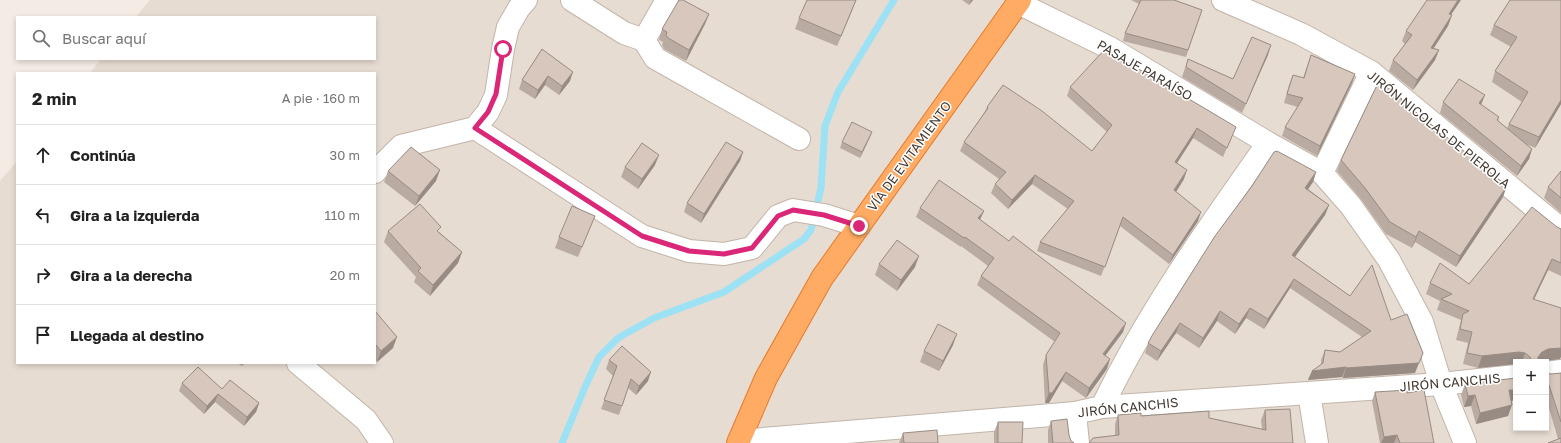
<!DOCTYPE html>
<html lang="es">
<head>
<meta charset="utf-8">
<style>
  body { margin:0; font-family:"Golos Text",sans-serif; background:#f6f6f6; color:#222 }
  .controls { position:absolute; right:12px; bottom:12px; display:grid; overflow:hidden; border-radius:0px; box-shadow:0 2px 6px #0003 }
  .controls button { width:36px; height:36px; display:grid; place-items:center; padding:0; border:0; border-bottom:1px solid #e0e0e0; background:#fff; color:#222; font:20px sans-serif }
  .stop { position:absolute; width:12px; height:12px; margin:-9px; border:3px solid #db2777; border-radius:50%; background:#fff }
  .stop.end { background:#db2777; border-color:#fff; box-shadow:0 1px 4px #0008 }
  .list { margin:0; padding:0; list-style:none }
  h2 { display:flex; justify-content:space-between; align-items:center; height:52px; margin:0; padding:0 16px; font-size:17px }
  h2 small { font-size:13px; font-weight:400; color:#767676 }
  .list li { display:grid; grid-template-columns:26px 1fr auto; gap:12px; align-items:center; box-sizing:border-box; height:60px; padding:0 16px; border-top:1px solid #e0e0e0 }
  .list b { display:block; font-size:15px; white-space:nowrap }
  .list em { font-size:13px; font-style:normal; color:#767676 }
  .icon { flex:none; width:22px; height:22px; fill:none; stroke:currentColor; stroke-width:2; stroke-linecap:round; stroke-linejoin:round }
  .map { position:relative; flex:none; width:1561px; height:443px; overflow:hidden }
  .search { position:absolute; background:#fff; box-shadow:0 2px 6px #0003; left:16px; top:16px; width:360px; height:44px; display:flex; align-items:center; gap:10px; box-sizing:border-box; padding:0 14px; border-radius:0px; color:#767676; font-size:15px }
  .panel { position:absolute; background:#fff; box-shadow:0 2px 6px #0003; left:16px; top:72px; width:360px; height:292px; border-radius:0px }
  .map>svg:first-child { display:block }
  .residential { fill:#e7dcd2; fill-rule:evenodd }
  .lines { fill:none; stroke-linecap:round; stroke-linejoin:round }
  .stream { stroke:#9de2f4; stroke-width:7 }
  .minor-casing { stroke:#c2b4a9; stroke-width:24 }
  .highway-casing { stroke:#e57b2c; stroke-width:24 }
  .minor { stroke:#fff; stroke-width:22 }
  .highway { stroke:#ffab63; stroke-width:22 }
  .wall { fill:#baaba2 }
  .shaded-wall { fill:#978b84 }
  .building { fill:#d8c7bc; stroke:#978b84 }
  .route { stroke:#db2777; stroke-width:5 }
  .labels { text-anchor:middle; dominant-baseline:central; stroke-width:3; stroke-linejoin:round; paint-order:stroke }
  .street-label { font-size:13px; fill:#463b34; stroke:#fff }
</style>
</head>
<body>
<div class="map">
<svg width="1561" height="443" viewBox="0 0 1561 443">
  <rect width="100%" height="100%" fill="#f3ebe4"/>
  <path class="residential" d="M150 0H1561V443H0V181L17 161V363H375V73H90L101 59H375V17H136ZM1516 362H1546V428H1516Z"/>
  <g class="lines">
    <path class="stream" d="M562 443 585 387 599 357 618 338 654 318 724 292 804 239 811 230 821 188 825 126 838 92 894 0"/>
    <g class="minor-casing">
      <g id="minor">
        <path d="M572 0 624 33 644 40"/>
        <path d="M667 0 644 40 655 58 799 139"/>
        <path d="M1223 0 1301 34 1371 72 1561 229"/>
        <path d="M1018 3 1110 48 1268 143 1322 173 1351 206 1389 260 1422 322 1441 384 1465 443"/>
        <path d="M475 128 642 236 689 251 724 254 752 248 778 216 793 210 824 215 859 226"/>
        <path d="M375 172 401 146 475 128 488 112 496 95 503 49 508 27 519 8 526 0"/>
        <path d="M1322 173 1371 72"/>
        <path d="M298 363 366 420 382 443"/>
        <path d="M1546 373 1561 371"/>
        <path d="M1309 393 1317 443"/>
        <path d="M1102 407C1147 313 1208 228 1268 143"/>
        <path d="M1075 413 1078 443"/>
        <path d="M739 441 1075 413 1102 407 1441 384 1516 376"/>
      </g>
    </g>
    <g class="highway-casing">
      <path id="highway" d="M738 443 766 378 822 278 1020 0"/>
    </g>
    <use href="#minor" class="minor"/>
    <use href="#highway" class="highway"/>
  </g>
  <g class="wall">
    <path d="M962 0H973L969 5Z"/>
    <path d="M1131 0H1174L1202 10 1186 57 1123 41 1125 33 1139 4Z"/>
    <path d="M1510 0H1561V104L1535 148 1526 144 1532 149 1529 159 1517 176 1440 113 1443 102 1481 105 1499 117 1498 121 1507 128 1509 124 1522 102 1492 82 1495 71 1511 47 1490 35 1494 25Z"/>
    <path d="M853 8 837 46 795 29 799 18Z"/>
    <path d="M709 14 705 24 686 61 664 49 662 45 663 42 659 40 662 29Z"/>
    <path d="M1451 15H1452L1448 26 1434 48 1439 50 1435 60 1413 90 1389 71 1393 60 1405 44 1402 41 1406 31Z"/>
    <path d="M542 49 570 81 559 95 545 85 535 99 519 89 522 80Z"/>
    <path d="M1268 55 1242 113 1182 77 1188 59 1233 79Z"/>
    <path d="M1311 55 1355 74 1352 83 1317 156 1282 136 1285 127 1298 107 1284 103 1289 85 1293 75 1303 78Z"/>
    <path d="M1070 87 1232 136 1223 157 1193 138 1177 163 1184 179 1176 192 1198 221 1169 264 1120 226 1101 276 1037 251 1040 242 1068 209 1032 184 1008 209 991 193 995 184 999 179 960 151 964 142 984 113 987 107 1092 151 1107 132 1067 96Z"/>
    <path d="M1401 101 1503 197 1456 267 1415 242 1412 248 1386 234 1361 199 1337 171 1341 160Z"/>
    <path d="M870 137 860 158 840 148 842 142Z"/>
    <path d="M743 152 740 161 701 223 684 212 687 203Z"/>
    <path d="M655 165 638 189 621 177 625 167Z"/>
    <path d="M388 171 436 181 415 206 384 182Z"/>
    <path d="M1561 171V213L1544 198 1548 187Z"/>
    <path d="M1316 172 1313 182 1308 189 1329 205 1325 215 1295 257 1350 296 1391 320 1415 373 1343 378 1342 377 1308 380 1312 371 1321 365V360L1325 350 1340 352 1362 337 1290 288 1264 329 1246 318 1235 334 1217 321 1199 348 1176 333 1157 361 1145 353 1148 343Z"/>
    <path d="M920 208 980 220 1123 332 1105 356 1107 369 1086 398 1062 381 1049 403H1045L1043 365 1046 355 1055 342 977 285 981 276 988 266 961 246V247L916 217Z"/>
    <path d="M595 216 578 257 555 248 559 237Z"/>
    <path d="M1557 227 1561 229V276L1548 270 1534 299 1560 359 1544 361 1541 362H1516V364L1478 368 1463 364 1468 343 1456 340 1461 320 1437 310 1440 301 1426 294 1430 283 1469 284Z"/>
    <path d="M388 231 439 232 462 252 458 263 430 296 414 282 416 277 384 242Z"/>
    <path d="M879 264 915 267 897 291 875 275Z"/>
    <path d="M375 311 393 348 377 362 375 359Z"/>
    <path d="M953 345 939 371 920 362 924 351Z"/>
    <path d="M609 360 648 381 636 395 628 388 619 415 601 409 613 376 606 369Z"/>
    <path d="M237 363H245L242 366Z"/>
    <path d="M1546 373 1551 374 1561 373V443L1558 439 1546 398Z"/>
    <path d="M1516 378V400L1511 401 1508 416 1476 424 1471 406 1464 407 1461 395 1465 384Z"/>
    <path d="M182 383 222 389 259 403 256 412 244 426 215 402 204 414 179 391Z"/>
    <path d="M1375 392 1407 393 1434 443H1380L1372 401Z"/>
    <path d="M1265 410 1293 443 1115 435V424L1118 415 1141 416 1209 418 1262 429 1261 420Z"/>
    <path d="M1051 421 1069 435 1071 441 1074 443H1048V430Z"/>
    <path d="M998 422 1022 443H994V432Z"/>
    <path d="M903 433 938 443H899Z"/>
  </g>
  <g class="shaded-wall">
    <path d="M856 0 853 8 837 46 841 36Z"/>
    <path d="M971 0H973L969 5Z"/>
    <path d="M1458 0H1461L1445 24 1449 14Z"/>
    <path d="M709 14 705 24 686 61 689 50Z"/>
    <path d="M1452 15 1448 26 1427 58 1431 48Z"/>
    <path d="M1271 45 1268 55 1242 113 1246 104Z"/>
    <path d="M1439 50 1435 60 1413 90 1417 80Z"/>
    <path d="M573 72 570 81 559 95 562 86Z"/>
    <path d="M1355 74 1352 83 1317 156 1320 146Z"/>
    <path d="M548 76 545 85 535 99 538 90Z"/>
    <path d="M1485 95 1481 105 1479 103Z"/>
    <path d="M1561 100V104L1535 148 1539 137Z"/>
    <path d="M1197 128 1193 138 1172 171 1175 162Z"/>
    <path d="M872 132 870 137 860 158 862 152Z"/>
    <path d="M1532 149 1529 159 1517 176 1521 166Z"/>
    <path d="M743 152 740 161 701 223 704 214Z"/>
    <path d="M659 155 655 165 638 189 642 179Z"/>
    <path d="M440 170 436 181 415 206 419 196Z"/>
    <path d="M1187 170 1184 179 1171 200 1174 190Z"/>
    <path d="M1316 172 1313 182 1302 198 1305 188Z"/>
    <path d="M1035 175 1032 184 1008 209 1012 200Z"/>
    <path d="M1507 186 1503 197 1456 267 1460 256Z"/>
    <path d="M1329 205 1325 215 1289 265 1292 255Z"/>
    <path d="M984 211 980 220 978 218Z"/>
    <path d="M1201 212 1198 221 1169 264 1173 255Z"/>
    <path d="M1419 231 1415 242 1412 248 1416 237Z"/>
    <path d="M462 252 458 263 430 296 433 285Z"/>
    <path d="M919 256 915 267 897 291 901 280Z"/>
    <path d="M1552 259 1548 270 1529 310 1533 299Z"/>
    <path d="M1294 279 1290 288 1264 329 1268 319Z"/>
    <path d="M1250 308 1246 318 1235 334 1239 324Z"/>
    <path d="M1220 311 1217 321 1199 348 1203 338Z"/>
    <path d="M1126 323 1123 332 1099 364 1103 354Z"/>
    <path d="M1180 323 1176 333 1157 361 1161 351Z"/>
    <path d="M957 334 953 345 939 371 943 361Z"/>
    <path d="M397 337 393 348 377 362 381 351Z"/>
    <path d="M1561 348V357L1560 359 1544 361 1541 362H1537L1538 357 1542 352 1548 349Z"/>
    <path d="M1519 352 1525 353 1522 362H1516V364L1478 368 1482 356Z"/>
    <path d="M1423 353 1415 373 1343 378 1346 368Z"/>
    <path d="M1110 359 1107 369 1086 398 1089 388Z"/>
    <path d="M1346 367 1342 377 1308 380 1312 371Z"/>
    <path d="M651 372 648 381 636 395 639 386Z"/>
    <path d="M1066 372 1062 381 1049 403H1045L1049 393Z"/>
    <path d="M1546 385H1549L1546 394Z"/>
    <path d="M1509 390H1516V400L1505 402Z"/>
    <path d="M218 394 215 402 204 414 207 406Z"/>
    <path d="M1475 395 1471 406 1464 407 1468 396Z"/>
    <path d="M259 403 256 412 244 426 247 417Z"/>
    <path d="M1512 405 1508 416 1476 424 1480 413Z"/>
    <path d="M1397 435 1394 443H1381L1384 437Z"/>
  </g>
  <g class="building">
    <path d="M679 0H683L709 14 689 50 668 38 666 35 667 32 662 29Z"/>
    <path d="M807 0H856L841 36 799 18Z"/>
    <path d="M1141 0H1174L1202 10 1188 50 1125 33Z"/>
    <path d="M1427 0H1458L1449 14 1452 15 1431 48 1439 50 1417 80 1393 60 1412 35 1406 31Z"/>
    <path d="M1510 0H1561V100L1539 137 1509 124 1528 92 1495 71 1517 37 1494 25Z"/>
    <path d="M1252 37 1271 45 1246 104 1186 67 1188 59 1233 79Z"/>
    <path d="M542 49 573 72 562 86 548 76 538 90 522 80Z"/>
    <path d="M1105 49 1236 127 1227 148 1197 128 1175 162 1187 170 1174 190 1201 212 1173 255 1123 217 1105 267 1040 242 1074 201 1035 175 1012 200 995 184 1006 172 964 142 988 108 987 107 1003 85 1042 111 1092 151 1112 125 1070 87Z"/>
    <path d="M1311 55 1355 74 1320 146 1285 127 1303 98 1287 94 1293 75 1304 78Z"/>
    <path d="M1459 79 1485 95 1479 103 1499 117 1497 120 1532 149 1521 166 1443 102Z"/>
    <path d="M1379 81 1402 99 1401 100 1507 186 1460 256 1419 231 1416 237 1390 222 1365 188 1341 160Z"/>
    <path d="M852 122 872 132 862 152 842 142Z"/>
    <path d="M726 142 743 152 704 214 687 203Z"/>
    <path d="M642 143 659 155 642 179 625 167Z"/>
    <path d="M411 147 440 170 419 196 388 171Z"/>
    <path d="M1277 151 1316 172 1305 188 1329 205 1292 255 1350 296 1372 265 1391 320 1407 314 1423 353 1419 363 1346 368V367L1312 371 1323 363 1325 350 1340 352 1371 331 1294 279 1268 319 1250 308 1239 324 1220 311 1203 338 1180 323 1161 351 1148 343 1153 334 1215 236 1252 186 1274 152Z"/>
    <path d="M1561 171V198L1548 187Z"/>
    <path d="M939 180 984 211 978 218 1009 241 1013 236 1126 323 1103 354 1110 359 1089 388 1066 372 1052 393H1049L1046 355 1060 333 981 276 994 258 965 237 964 238 920 208Z"/>
    <path d="M420 204 441 227 437 231 462 252 433 285 418 271 421 268 388 231Z"/>
    <path d="M572 206 595 216 582 247 559 237Z"/>
    <path d="M1532 207 1557 227 1561 229V263L1552 259 1533 299 1561 308V348L1548 349 1542 352 1538 357V362H1532L1530 357 1525 353 1519 352 1482 356 1467 353 1472 332 1460 329 1463 314 1469 311 1441 299 1452 294 1430 283 1440 263 1469 284Z"/>
    <path d="M897 240 919 256 901 280 879 264Z"/>
    <path d="M375 311 397 337 381 351 375 344Z"/>
    <path d="M938 324 957 334 943 361 924 351Z"/>
    <path d="M622 346 651 372 639 386 631 379 622 406 604 400 617 366 609 360Z"/>
    <path d="M198 367 222 389 230 380 259 403 247 417 218 394 207 406 182 383Z"/>
    <path d="M1546 373 1551 374 1561 373V422L1549 385H1546Z"/>
    <path d="M1516 378V390H1509L1512 405 1480 413 1475 395 1468 396 1465 384Z"/>
    <path d="M1408 390 1407 393 1424 390 1434 443H1400L1397 435 1384 437 1375 392Z"/>
    <path d="M1290 409 1293 443H1089L1093 438 1119 435 1118 415 1141 413V416L1209 411V418L1266 430 1265 410Z"/>
    <path d="M1067 419 1069 435 1071 441 1074 443H1053L1051 421Z"/>
    <path d="M998 422H1023L1022 443H998Z"/>
    <path d="M937 430 938 443H904L903 433Z"/>
    <path d="M1561 438V443H1548Z"/>
  </g>
  <g class="lines">
    <path class="route" d="M503 49 496 94 488 112 475 128 642 236 689 251 724 254 752 248 778 216 793 210 824 215 859 226"/>
  </g>
  <g class="labels">
    <g class="street-label">
      <text transform="translate(1145 70) rotate(30)">PASAJE PARAÍSO</text>
      <text transform="translate(1439 129) rotate(39)">JIRÓN NICOLAS DE PIEROLA</text>
      <text transform="translate(909 156) rotate(-54)">VÍA DE EVITAMIENTO</text>
      <text transform="translate(1450 382) rotate(-5)">JIRÓN CANCHIS</text>
      <text transform="translate(1128 407) rotate(-6)">JIRÓN CANCHIS</text>
    </g>
  </g>
</svg>
<div class="controls">
<button>+</button>
<button>−</button>
</div>
<div class="stop" style="left:503px;top:49px"></div>
<div class="stop end" style="left:859px;top:226px"></div>
<div class="search"><svg class="icon" aria-label="search" viewBox="0 0 24 24"><circle cx="10" cy="10" r="6"/><path d="M15 15l6 6"/></svg>Buscar aquí</div>
<section class="panel">
<h2>2 min<small>A pie · 160 m</small></h2>
<ul class="list">
<li><svg class="icon" aria-label="ahead" viewBox="0 0 24 24"><path d="M12 20V5M6 11l6-6 6 6"/></svg><div><b>Continúa</b></div><em>30 m</em></li>
<li><svg class="icon" aria-label="left" viewBox="0 0 24 24"><path d="M17 20v-9H6M10 6l-5 5 5 5"/></svg><div><b>Gira a la izquierda</b></div><em>110 m</em></li>
<li><svg class="icon" aria-label="right" viewBox="0 0 24 24"><path d="M7 20v-9h11M14 6l5 5-5 5"/></svg><div><b>Gira a la derecha</b></div><em>20 m</em></li>
<li><svg class="icon" aria-label="arrive" viewBox="0 0 24 24"><path d="M6 21V4h12l-3 4 3 4H6"/></svg><div><b>Llegada al destino</b></div></li>
</ul>
</section>
</div>
</body>
</html>
